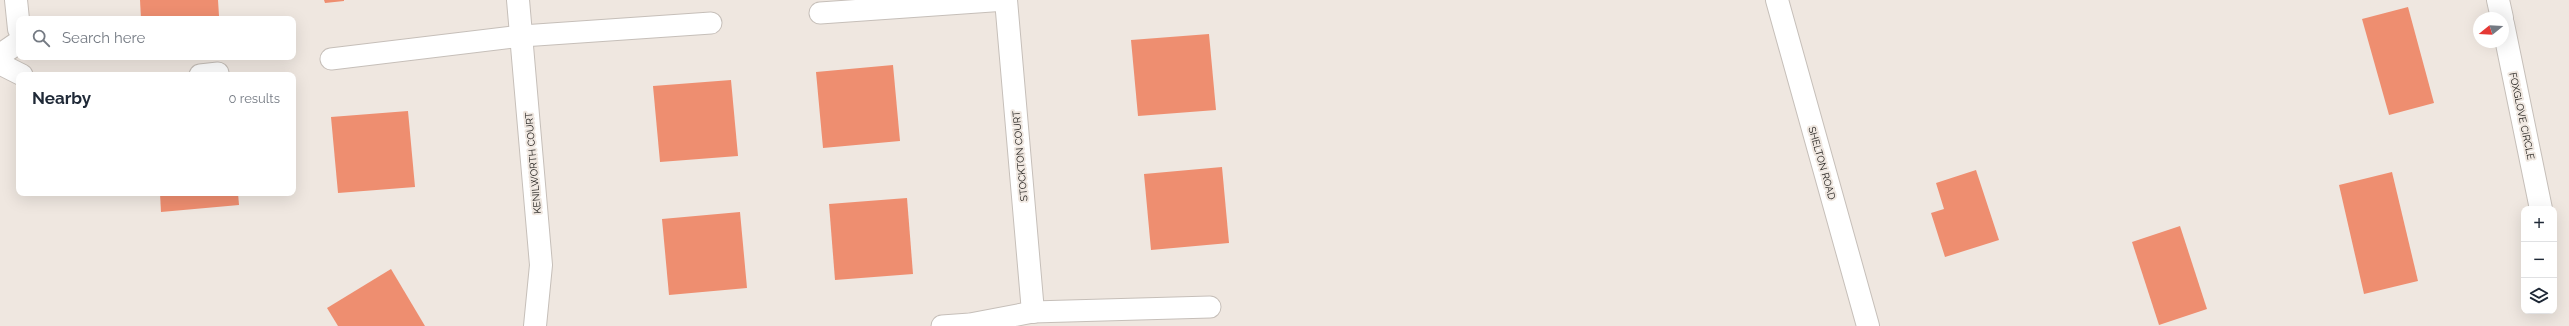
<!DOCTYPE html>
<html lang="en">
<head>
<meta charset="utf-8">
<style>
  body { margin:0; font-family:Raleway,sans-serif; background:#f2f2f3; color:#1f2937 }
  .controls { position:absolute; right:12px; bottom:12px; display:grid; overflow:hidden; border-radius:8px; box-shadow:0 4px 16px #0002 }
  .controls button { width:36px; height:36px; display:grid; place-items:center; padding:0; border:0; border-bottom:1px solid #e0e1e3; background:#fff; color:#1f2937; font:20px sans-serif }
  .compass { position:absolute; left:2473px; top:12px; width:36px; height:36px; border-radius:50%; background:#fff; box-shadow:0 4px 16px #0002; rotate:252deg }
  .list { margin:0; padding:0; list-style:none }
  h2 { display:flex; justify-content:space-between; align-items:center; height:52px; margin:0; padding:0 16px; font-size:17px }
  h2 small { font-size:13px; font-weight:400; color:#747a83 }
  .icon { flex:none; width:22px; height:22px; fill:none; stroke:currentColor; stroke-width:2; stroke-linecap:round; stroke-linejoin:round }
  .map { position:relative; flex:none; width:2569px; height:326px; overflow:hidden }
  .search { position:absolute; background:#fff; box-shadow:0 4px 16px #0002; left:16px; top:16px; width:280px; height:44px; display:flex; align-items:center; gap:10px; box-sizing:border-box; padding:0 14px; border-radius:8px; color:#747a83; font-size:15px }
  .panel { position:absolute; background:#fff; box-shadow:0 4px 16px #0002; left:16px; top:72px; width:280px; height:124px; border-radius:8px }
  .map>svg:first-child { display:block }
  .building { fill:#ee8e70 }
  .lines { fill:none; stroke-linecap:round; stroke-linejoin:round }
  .lane-casing { stroke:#c6bfb9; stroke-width:23 }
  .street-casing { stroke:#c6bfb9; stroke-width:24 }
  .secondary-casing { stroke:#c6bfb9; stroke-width:24 }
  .lane { stroke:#fff; stroke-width:21 }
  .street { stroke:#fff; stroke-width:22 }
  .secondary { stroke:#fff; stroke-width:22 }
  .labels { text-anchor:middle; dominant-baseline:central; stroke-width:4; stroke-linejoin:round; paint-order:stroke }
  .street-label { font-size:10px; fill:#191715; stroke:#efe7e0 }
</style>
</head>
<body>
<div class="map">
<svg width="2569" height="326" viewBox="0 0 2569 326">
  <rect width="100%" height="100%" fill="#efe7e0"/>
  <g class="building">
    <path d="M140 0H218L219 16 141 19Z"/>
    <path d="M324 0H344V1L325 3Z"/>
    <path d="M2408 7 2434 103 2389 115 2362 19Z"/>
    <path d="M1209 34 1216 110 1138 116 1131 40Z"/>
    <path d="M893 65 900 141 823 148 816 72Z"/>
    <path d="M731 80 738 156 660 162 653 86Z"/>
    <path d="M408 111 415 187 338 193 331 117Z"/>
    <path d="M1222 167 1229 243 1151 250 1144 174Z"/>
    <path d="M1976 170 1999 240 1945 257 1931 213 1944 209 1936 183Z"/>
    <path d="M2392 172 2418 281 2364 294 2339 185Z"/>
    <path d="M160 193H238L239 205 161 212Z"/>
    <path d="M907 198 913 274 835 280 829 204Z"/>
    <path d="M740 212 747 288 669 295 662 219Z"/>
    <path d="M2180 226 2207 309 2159 325 2132 242Z"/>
    <path d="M391 269 425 326H338L327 308Z"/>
  </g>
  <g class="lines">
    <g class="lane-casing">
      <g id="lane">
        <path d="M820 13 1006 0"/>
        <path d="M331 59 522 36 711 23"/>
        <path d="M0 64 22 75"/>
        <path d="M200 75 218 73"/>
        <path d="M942 326 970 324 1033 312 1210 307"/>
      </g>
    </g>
    <g class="street-casing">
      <g id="street">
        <path d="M16 0 19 29"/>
        <path d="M518 0 541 265 535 326"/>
        <path d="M1006 0 1033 312"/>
        <path d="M2498 0 2502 18"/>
        <path d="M2503 24 2541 209"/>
        <path d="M0 55 19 42"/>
      </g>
    </g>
    <g class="secondary-casing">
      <path id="secondary" d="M1777 0 1868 326"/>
    </g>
    <use href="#lane" class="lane"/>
    <use href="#street" class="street"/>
    <use href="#secondary" class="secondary"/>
  </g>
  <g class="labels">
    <g class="street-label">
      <text transform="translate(2522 116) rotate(78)">FOXGLOVE CIRCLE</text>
      <text transform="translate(1020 156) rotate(-95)">STOCKTON COURT</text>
      <text transform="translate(533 163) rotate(-95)">KENILWORTH COURT</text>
      <text transform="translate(1822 163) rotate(74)">SHELTON ROAD</text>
    </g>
  </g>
</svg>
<div class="controls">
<button>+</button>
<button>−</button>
<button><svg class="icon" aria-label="layers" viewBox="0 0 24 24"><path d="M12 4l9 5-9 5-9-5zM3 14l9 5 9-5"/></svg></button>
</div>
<svg class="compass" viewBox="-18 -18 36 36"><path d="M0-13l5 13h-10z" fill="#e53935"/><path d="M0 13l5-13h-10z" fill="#747a83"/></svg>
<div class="search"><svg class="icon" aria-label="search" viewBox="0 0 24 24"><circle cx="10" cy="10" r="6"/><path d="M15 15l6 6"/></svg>Search here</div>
<section class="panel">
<h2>Nearby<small>0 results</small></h2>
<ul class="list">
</ul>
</section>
</div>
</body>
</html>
